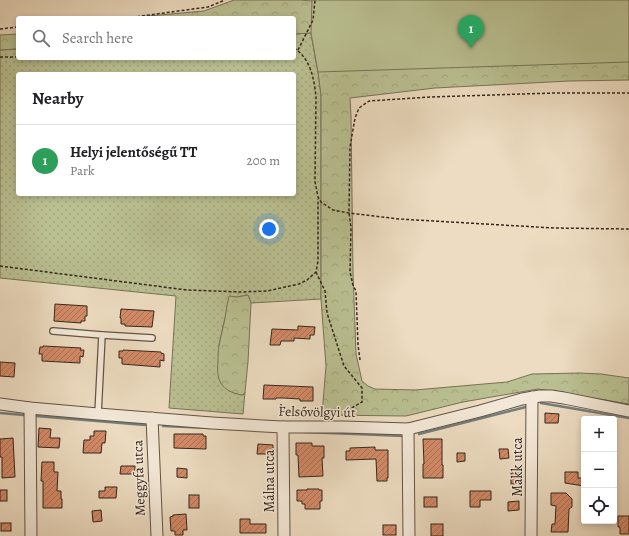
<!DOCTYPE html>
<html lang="en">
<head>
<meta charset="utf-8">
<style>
  body { margin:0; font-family:Alegreya,serif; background:#f2f2f2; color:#202124 }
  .controls { position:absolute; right:12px; bottom:12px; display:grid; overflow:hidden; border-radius:4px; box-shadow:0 2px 6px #0003 }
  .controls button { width:36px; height:36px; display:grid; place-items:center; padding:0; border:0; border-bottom:1px solid #e0e0e0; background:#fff; color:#202124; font:20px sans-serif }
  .you { position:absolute; left:269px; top:229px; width:14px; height:14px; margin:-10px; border:3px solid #fff; border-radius:50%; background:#1a73e8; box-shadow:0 0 0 6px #1a73e833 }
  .badge { display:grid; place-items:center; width:26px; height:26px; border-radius:50%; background:#d93025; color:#fff; font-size:13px; font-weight:700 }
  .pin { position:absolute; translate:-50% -33px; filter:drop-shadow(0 1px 2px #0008) }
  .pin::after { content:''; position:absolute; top:21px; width:14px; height:12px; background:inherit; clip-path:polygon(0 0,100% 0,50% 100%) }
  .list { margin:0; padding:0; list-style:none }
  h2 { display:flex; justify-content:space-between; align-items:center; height:52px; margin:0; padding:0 16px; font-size:17px }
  h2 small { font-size:13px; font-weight:400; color:#757577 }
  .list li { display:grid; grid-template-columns:26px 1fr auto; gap:12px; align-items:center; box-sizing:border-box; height:72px; padding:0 16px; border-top:1px solid #e0e0e0 }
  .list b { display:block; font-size:15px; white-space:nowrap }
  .list p { margin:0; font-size:13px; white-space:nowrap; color:#757577 }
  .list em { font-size:13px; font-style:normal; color:#757577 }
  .icon { flex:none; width:22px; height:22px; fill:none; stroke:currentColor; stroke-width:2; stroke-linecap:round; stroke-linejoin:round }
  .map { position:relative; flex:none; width:629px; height:536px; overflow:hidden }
  .search { position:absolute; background:#fff; box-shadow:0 2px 6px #0003; left:16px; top:16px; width:280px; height:44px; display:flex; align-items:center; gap:10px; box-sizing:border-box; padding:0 14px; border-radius:4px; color:#757577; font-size:15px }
  .panel { position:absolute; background:#fff; box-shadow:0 2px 6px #0003; left:16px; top:72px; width:280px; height:124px; border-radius:4px }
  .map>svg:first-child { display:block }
  .grass { fill:url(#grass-dots); stroke:#787257; fill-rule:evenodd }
  .forest { fill:url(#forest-crowns); stroke:#787257 }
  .green { fill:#bac092; stroke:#787257 }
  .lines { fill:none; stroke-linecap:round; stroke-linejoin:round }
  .stream { stroke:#737e7c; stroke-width:2.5 }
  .building { fill:url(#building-hatch); stroke:#35251c }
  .service-casing { stroke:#635345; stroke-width:8 }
  .minor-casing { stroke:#635345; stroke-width:13 }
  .path { stroke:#35251c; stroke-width:1.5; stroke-dasharray:3 2; stroke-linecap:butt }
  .service { stroke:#f3e8d7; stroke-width:5.5 }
  .minor { stroke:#f3e8d7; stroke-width:11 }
  .labels { text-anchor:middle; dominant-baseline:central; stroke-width:3; stroke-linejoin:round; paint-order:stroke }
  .street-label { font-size:14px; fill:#35251c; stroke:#f3e8d7 }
</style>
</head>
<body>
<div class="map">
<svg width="629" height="536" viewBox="0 0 629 536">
  <defs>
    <pattern id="grass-dots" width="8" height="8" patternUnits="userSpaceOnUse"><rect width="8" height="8" fill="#bac092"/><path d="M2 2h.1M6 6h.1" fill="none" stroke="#a0a57d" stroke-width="1.8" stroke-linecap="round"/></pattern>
    <pattern id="forest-crowns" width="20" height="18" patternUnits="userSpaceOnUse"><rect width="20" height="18" fill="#bac092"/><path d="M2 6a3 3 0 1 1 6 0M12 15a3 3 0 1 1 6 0" fill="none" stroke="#a0a57d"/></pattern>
    <pattern id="building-hatch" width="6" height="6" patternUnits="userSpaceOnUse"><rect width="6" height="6" fill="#d48b68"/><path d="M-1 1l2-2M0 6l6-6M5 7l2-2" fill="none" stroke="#ad7155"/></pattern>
  </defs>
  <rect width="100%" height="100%" fill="#eddcc1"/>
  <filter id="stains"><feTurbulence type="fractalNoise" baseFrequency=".005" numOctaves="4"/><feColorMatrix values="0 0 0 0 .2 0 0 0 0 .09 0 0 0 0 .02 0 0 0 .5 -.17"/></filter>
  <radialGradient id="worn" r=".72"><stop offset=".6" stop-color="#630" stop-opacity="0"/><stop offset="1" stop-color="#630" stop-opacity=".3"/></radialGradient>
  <path class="grass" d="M311 33 318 72 321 95V299L251 303 248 295 237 297 225 318 219 345 229 391 242 395 244 394 245 392 243 414 169 408 176 296 0 278V50L18 49V58H294V34ZM18 74H294V194H18Z"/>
  <g class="forest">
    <path d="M234 0H300L312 1V0H629V80L569 81 435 88 350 98 351 116 353 272 356 354 362 381 368 386 375 389 415 390 507 382 532 374 580 373 601 374 629 378V404L538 389 463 402 406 416 323 415H322L326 366 321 299V95L318 72 311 33 294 34V18H126L204 11Z"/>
    <path d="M18 34V49L0 50V35Z"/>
    <path d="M248 295 251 303 248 362 245 392 244 394 242 395C221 391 216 381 218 361 218 356 218 351 219 346 220 339 222 333 223 327 226 317 226 307 229 296L237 297Z"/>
  </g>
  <path class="green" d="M312 0H629V62L318 72 311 33Z"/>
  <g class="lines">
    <g class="stream">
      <path d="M541 403 629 418"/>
      <path d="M0 413 24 415"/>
      <path d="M36 416 145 425"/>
      <path d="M163 426 210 428"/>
      <path d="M304 432 404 436"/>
      <path d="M419 434 526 407"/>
    </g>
  </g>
  <g class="building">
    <path d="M55 304 87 306V316H85V321H81V323L54 321Z"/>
    <path d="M121 309 154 311 152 327 125 326V324H121V318H120Z"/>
    <path d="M298 326 315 327 314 335H310V339L294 338V341H281L280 345H270L272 329 298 330Z"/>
    <path d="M43 346 81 348 80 350H84L83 357 80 356V363L42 361V354H39L40 347H43Z"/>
    <path d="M123 350 161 352V353L164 354V361L160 360V367L122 364V358H119V351H123Z"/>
    <path d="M0 362 15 363 14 377 0 376Z"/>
    <path d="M264 385 313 387V401H300V399L284 398H276V399H263Z"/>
    <path d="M545 413 559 414 558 423H545Z"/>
    <path d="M39 428 51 429 50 438H60L59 448 38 447Z"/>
    <path d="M94 431H106L105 443H102L101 453H83L84 440H90V436H94Z"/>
    <path d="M174 434H203V436H206V449L174 448Z"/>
    <path d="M13 438 15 477 2 478V457H0V439Z"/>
    <path d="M423 439H442V465H443V478H423V464H424Z"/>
    <path d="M296 443H312V446H324V458H322L323 476 299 477 298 455H296Z"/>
    <path d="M258 444 273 445V454H257Z"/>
    <path d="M375 447V450H388V478H387V481H377L376 459 346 460V451H350V448Z"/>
    <path d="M499 449H508L509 458 500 459Z"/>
    <path d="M457 453H465V461L457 462Z"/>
    <path d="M42 462H54V472H58L57 491H61V499H62V508H43V481H41Z"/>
    <path d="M121 466H135V474H120Z"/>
    <path d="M177 468 187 469V478L177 477Z"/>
    <path d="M565 472H578V478H584V486L565 483Z"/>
    <rect x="511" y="473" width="8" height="11"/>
    <path d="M105 487H117L116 498H99V491H105Z"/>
    <path d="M307 489H319V490H322V501H320V509H305V504H302V501H297V490H307Z"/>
    <rect x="0" y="490" width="7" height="11"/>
    <path d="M470 491H491V500H480V507H470Z"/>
    <path d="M551 493H566L572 499V507L569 509 568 532H551L552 524H555L556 506 551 505Z"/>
    <rect x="189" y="495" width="10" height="13"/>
    <rect x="424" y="497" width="13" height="10"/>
    <path d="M519 501V510L508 511V502Z"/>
    <path d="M101 510 102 521 93 522 92 511Z"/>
    <path d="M186 514 187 530H183V535H175V531H171L170 517 173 516V515Z"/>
    <path d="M618 516H629V534H620V527H618Z"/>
    <path d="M240 519H250V524H266V533H240Z"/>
    <rect x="1" y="523" width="10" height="8"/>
    <rect x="431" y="524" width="12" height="12"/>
    <rect x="383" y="525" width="13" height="10"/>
  </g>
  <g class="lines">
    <g class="service-casing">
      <g id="service">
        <path d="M53 331 102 335 98 414"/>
        <path d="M102 335 152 338"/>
      </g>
    </g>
    <g class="minor-casing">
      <g id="minor">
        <path d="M0 404 30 408 98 414 212 423 282 427H343L408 429 480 411 522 399 540 396H551L564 398 629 411"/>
        <path d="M30 408 31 536"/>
        <path d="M152 418 157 536"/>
        <path d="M283 427 284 536"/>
        <path d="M408 429 409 536"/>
        <path d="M531 536 532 397"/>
      </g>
    </g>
    <g class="path">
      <path d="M127 18 208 7 225 0"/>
      <path d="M0 29 18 27"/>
      <path d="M294 48C311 59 314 79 316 97L315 182 318 197 321 202 333 210 349 213 399 219 554 228 629 229"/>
      <path d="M298 50 313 20 315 0"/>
      <path d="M0 57H18"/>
      <path d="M0 266 187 290 241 292 267 291 299 284 307 280 316 272 318 261V199"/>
      <path d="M316 272 325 291 327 313 344 366 362 388V402L346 411 345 417"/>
      <path d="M360 360 358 345 356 291 353 285 350 272 351 227 349 213 350 147 355 118 359 108 369 101 430 97 554 93H629"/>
      <path d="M281 404 282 417"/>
    </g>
    <use href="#service" class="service"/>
    <use href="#minor" class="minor"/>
  </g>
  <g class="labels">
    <g class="street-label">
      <text transform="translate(317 412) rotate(1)">Felsővölgyi út</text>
      <text transform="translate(517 467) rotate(-90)">Makk utca</text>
      <text transform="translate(139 478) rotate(-92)">Meggyfa utca</text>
      <text transform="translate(269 481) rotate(-90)">Málna utca</text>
    </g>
  </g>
  <rect width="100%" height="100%" filter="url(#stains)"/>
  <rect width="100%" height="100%" fill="url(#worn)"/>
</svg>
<div class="controls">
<button>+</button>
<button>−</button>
<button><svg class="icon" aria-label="locate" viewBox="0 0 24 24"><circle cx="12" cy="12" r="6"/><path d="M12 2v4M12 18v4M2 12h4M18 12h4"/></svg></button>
</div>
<div class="you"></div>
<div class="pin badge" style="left:471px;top:48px;background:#2e9e5b">1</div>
<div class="search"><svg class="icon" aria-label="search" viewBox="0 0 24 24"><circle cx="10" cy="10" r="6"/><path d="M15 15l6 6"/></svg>Search here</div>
<section class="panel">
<h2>Nearby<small></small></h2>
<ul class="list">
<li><span class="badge" style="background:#2e9e5b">1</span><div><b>Helyi jelentőségű TT</b><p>Park</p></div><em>200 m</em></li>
</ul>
</section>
</div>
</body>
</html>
